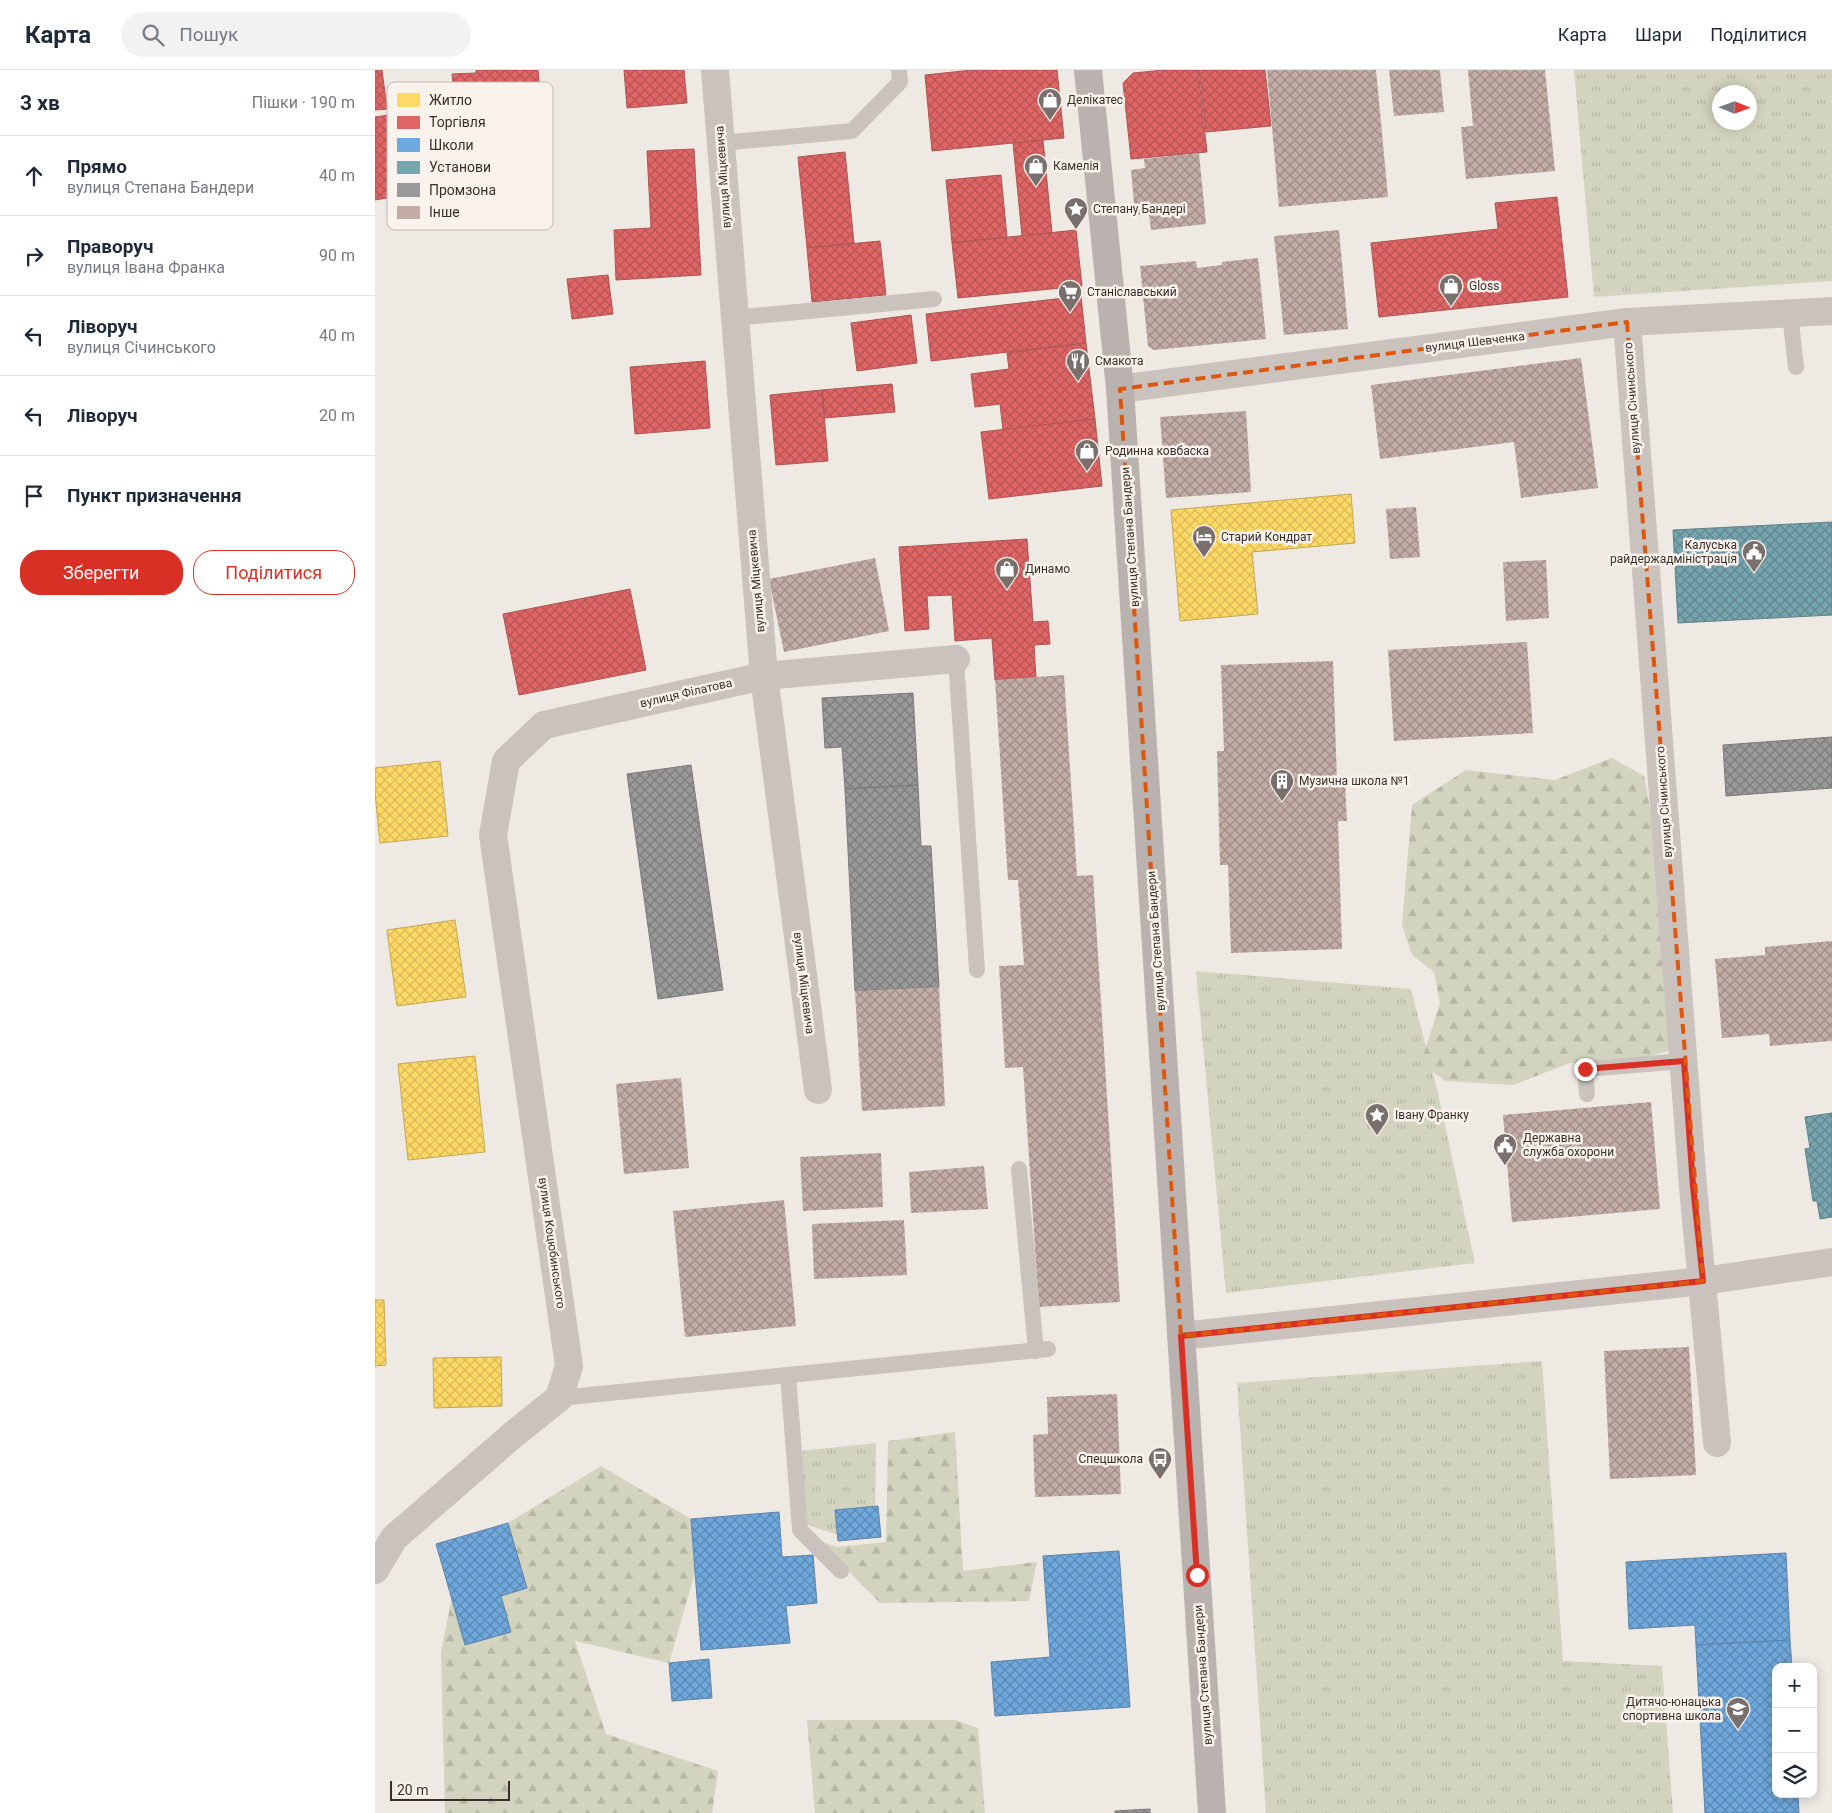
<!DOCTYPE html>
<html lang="uk">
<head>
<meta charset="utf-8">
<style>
  body { margin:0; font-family:Roboto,sans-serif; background:#f2f2f3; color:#1f2937 }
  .controls { position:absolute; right:15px; bottom:15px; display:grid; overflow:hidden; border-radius:10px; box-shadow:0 2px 12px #0003 }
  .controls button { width:45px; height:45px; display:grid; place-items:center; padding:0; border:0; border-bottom:1px solid #e0e1e3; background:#fff; color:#1f2937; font:25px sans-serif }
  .compass { position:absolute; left:1337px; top:15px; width:45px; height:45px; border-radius:50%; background:#fff; box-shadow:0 2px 12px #0003; rotate:91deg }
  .scale { position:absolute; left:15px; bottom:12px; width:120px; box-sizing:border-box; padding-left:5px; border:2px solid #3a2e2b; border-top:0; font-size:14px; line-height:18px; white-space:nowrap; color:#3a2e2b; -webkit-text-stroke:4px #faf3ed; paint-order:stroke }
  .stop { position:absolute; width:15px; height:15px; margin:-11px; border:4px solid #d93025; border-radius:50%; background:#fff }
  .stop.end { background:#d93025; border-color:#fff; box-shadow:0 1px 5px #0008 }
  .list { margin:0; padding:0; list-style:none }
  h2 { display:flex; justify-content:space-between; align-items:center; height:65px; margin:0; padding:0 20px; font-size:21px }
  h2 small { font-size:16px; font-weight:400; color:#747a83 }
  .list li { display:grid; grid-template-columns:32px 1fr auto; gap:15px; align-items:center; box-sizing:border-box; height:80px; padding:0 20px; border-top:1px solid #e0e1e3 }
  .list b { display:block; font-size:19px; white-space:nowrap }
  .list p { margin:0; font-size:16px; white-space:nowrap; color:#747a83 }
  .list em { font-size:16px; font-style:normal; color:#747a83 }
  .actions { display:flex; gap:10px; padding:15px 20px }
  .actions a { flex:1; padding:11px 0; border:1px solid #d93025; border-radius:20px; text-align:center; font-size:18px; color:#d93025 }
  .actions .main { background:#d93025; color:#fff }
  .icon { flex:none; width:28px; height:28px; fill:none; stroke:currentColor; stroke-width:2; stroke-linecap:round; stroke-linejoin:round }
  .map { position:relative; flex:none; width:1457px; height:1743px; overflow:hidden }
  header { display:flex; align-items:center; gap:30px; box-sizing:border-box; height:70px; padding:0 25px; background:#fff; border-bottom:1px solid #e0e1e3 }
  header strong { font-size:24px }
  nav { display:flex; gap:28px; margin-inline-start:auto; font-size:18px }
  .search { width:350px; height:45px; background:#f2f2f3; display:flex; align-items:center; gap:12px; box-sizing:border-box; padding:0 18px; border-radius:28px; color:#747a83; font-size:19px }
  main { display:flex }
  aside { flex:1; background:#fff }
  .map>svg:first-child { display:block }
  .grass { fill:url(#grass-tufts); fill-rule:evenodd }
  .forest { fill:url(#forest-firs) }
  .homes { fill:url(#homes-cross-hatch); stroke:#c4a654 }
  .shops { fill:url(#shops-cross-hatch); stroke:#ae5554 }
  .schools { fill:url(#schools-cross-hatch); stroke:#5f83a7 }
  .public { fill:url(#public-cross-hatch); stroke:#648187 }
  .industry { fill:url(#industry-cross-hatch); stroke:#7c7978 }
  .building { fill:url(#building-cross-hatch) }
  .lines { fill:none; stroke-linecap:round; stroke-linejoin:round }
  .service { stroke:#c9c2bd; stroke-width:16 }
  .minor { stroke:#c9c2bd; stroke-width:28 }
  .secondary { stroke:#b9b2ae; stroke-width:28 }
  .route { stroke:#d93025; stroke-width:6 }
  .marked { fill:none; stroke:#df570e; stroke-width:4; stroke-dasharray:10 6; stroke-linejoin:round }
  .labels { text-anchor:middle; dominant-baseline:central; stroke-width:5; stroke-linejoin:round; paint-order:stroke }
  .poi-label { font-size:12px; fill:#3a2e2b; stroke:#faf3ed; text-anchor:start }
  .street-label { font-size:12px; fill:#3a2e2b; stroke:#faf3ed }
  .key { fill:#faf3ed; stroke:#c0b8b3; stroke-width:1 }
  .key-label { font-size:14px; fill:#3a2e2b }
</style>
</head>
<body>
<header>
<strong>Карта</strong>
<div class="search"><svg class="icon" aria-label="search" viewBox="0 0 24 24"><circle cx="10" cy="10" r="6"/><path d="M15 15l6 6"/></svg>Пошук</div>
<nav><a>Карта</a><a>Шари</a><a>Поділитися</a></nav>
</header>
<main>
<aside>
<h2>3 хв<small>Пішки · 190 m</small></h2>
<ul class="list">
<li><svg class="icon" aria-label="ahead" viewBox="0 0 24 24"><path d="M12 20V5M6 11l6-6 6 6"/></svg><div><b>Прямо</b><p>вулиця Степана Бандери</p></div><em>40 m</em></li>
<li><svg class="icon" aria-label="right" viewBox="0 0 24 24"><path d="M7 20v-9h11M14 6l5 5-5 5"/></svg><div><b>Праворуч</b><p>вулиця Івана Франка</p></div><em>90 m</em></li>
<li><svg class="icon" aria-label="left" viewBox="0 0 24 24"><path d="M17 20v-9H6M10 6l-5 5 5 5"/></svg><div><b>Ліворуч</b><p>вулиця Січинського</p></div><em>40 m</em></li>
<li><svg class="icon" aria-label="left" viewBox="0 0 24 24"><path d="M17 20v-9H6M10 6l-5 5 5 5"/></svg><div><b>Ліворуч</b></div><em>20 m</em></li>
<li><svg class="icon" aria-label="arrive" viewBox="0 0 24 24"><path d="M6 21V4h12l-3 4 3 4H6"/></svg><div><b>Пункт призначення</b></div></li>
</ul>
<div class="actions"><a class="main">Зберегти</a><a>Поділитися</a></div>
</aside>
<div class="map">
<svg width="1457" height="1743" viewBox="0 0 1457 1743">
  <defs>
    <pattern id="grass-tufts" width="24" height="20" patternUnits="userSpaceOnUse" patternTransform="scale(1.25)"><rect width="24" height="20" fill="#d2d4bf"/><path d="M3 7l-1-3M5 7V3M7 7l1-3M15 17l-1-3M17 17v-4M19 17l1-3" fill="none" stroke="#b5b6a4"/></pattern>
    <pattern id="forest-firs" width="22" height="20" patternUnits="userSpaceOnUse" patternTransform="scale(1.25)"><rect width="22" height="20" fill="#d2d4bf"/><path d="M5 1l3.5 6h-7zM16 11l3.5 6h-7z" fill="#b5b6a4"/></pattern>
    <pattern id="homes-cross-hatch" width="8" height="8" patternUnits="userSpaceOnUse" patternTransform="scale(1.25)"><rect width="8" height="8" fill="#ffd966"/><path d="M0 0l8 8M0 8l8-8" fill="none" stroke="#dbbb59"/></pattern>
    <pattern id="shops-cross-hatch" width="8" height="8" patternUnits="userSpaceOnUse" patternTransform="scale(1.25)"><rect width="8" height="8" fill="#e06666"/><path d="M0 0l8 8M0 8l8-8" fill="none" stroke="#b75454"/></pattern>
    <pattern id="schools-cross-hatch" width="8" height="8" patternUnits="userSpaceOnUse" patternTransform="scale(1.25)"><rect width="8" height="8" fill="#6fa8dc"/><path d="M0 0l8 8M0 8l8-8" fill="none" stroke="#5c89b3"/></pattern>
    <pattern id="public-cross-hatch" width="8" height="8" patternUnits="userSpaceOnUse" patternTransform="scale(1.25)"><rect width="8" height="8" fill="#76a5af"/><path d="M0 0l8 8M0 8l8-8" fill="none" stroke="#62878f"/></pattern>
    <pattern id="industry-cross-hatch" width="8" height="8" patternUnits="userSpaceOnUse" patternTransform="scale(1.25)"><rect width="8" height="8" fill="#999"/><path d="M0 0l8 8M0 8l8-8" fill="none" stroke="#7e7d7d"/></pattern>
    <pattern id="building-cross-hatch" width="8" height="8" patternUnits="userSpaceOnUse" patternTransform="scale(1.25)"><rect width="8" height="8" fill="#c2aca6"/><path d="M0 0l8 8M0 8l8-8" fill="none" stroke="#9f8c87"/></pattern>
  </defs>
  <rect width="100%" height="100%" fill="#efe9e4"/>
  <g class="grass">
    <path d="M1199 0H1457V211L1219 227ZM1374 22V52H1344V22Z"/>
    <path d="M821 901 1036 919 1063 1023 1100 1193 851 1223Z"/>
    <path d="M1167 1291 1188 1591 1287 1596 1298 1743H891L862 1313Z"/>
    <path d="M501 1373 500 1462 464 1465 432 1455 425 1381Z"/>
  </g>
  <g class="forest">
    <path d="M1237 688 1269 706 1280 765 1297 980 1262 989 1195 993 1138 1015 1070 1011 1046 993 1065 933 1059 902 1037 885 1027 855 1037 735 1091 700 1180 710Z"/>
    <path d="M580 1362 588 1501 662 1492 654 1531 505 1533 444 1471 462 1477 511 1472 513 1371Z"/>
    <path d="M226 1396 316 1449 320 1503 294 1593 200 1571 231 1664 343 1701 337 1743H70L66 1582 77 1527 126 1526 151 1518 133 1453Z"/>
    <path d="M432 1650H580L603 1658 610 1743H440Z"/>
  </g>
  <g class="homes">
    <path d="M976 424 980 473 877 482 883 544 805 551 796 440Z"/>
    <path d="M65 691 73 766 5 773 0 723V698Z"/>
    <path d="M80 850 91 927 22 936 12 860Z"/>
    <path d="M100 986 110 1082 33 1090 23 994Z"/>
    <path d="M0 1230H9L11 1295 0 1296Z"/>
    <path d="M126 1287 127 1336 59 1338 58 1288Z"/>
  </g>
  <g class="shops">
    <path d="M0 0H7L12 39 0 40Z"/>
    <path d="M101 0H163L167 45 82 53 77 4 101 3Z"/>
    <path d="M249 0H309L312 33 252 38Z"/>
    <path d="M597 0H682L689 68 557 81 550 5Z"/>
    <path d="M789 0H823L832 82 756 89 748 13 758 3Z"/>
    <path d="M824 0H890L896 56 831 62Z"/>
    <path d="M14 45 24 126 0 130V47Z"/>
    <path d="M668 70 677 163 647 166 638 73Z"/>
    <path d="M319 79 326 205 241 210 239 160 276 158 272 81Z"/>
    <path d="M470 82 479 173 432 178 423 87Z"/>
    <path d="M626 105 632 167 577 173 571 110Z"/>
    <path d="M1182 127 1193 227 1004 247 996 173 1123 159 1120 133Z"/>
    <path d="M701 160 707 216 583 228 577 173Z"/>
    <path d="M505 171 511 225 437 232 432 178Z"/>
    <path d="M233 205 238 244 197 249 192 209Z"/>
    <path d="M706 226 711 273 556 291 551 244Z"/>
    <path d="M536 245 542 293 482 301 476 253Z"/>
    <path d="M711 273 720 349 628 360 625 334 600 337 596 304 634 299 632 283Z"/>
    <path d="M330 291 335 358 260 364 255 297Z"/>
    <path d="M517 314 520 342 450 348 447 320Z"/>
    <path d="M447 320 453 391 401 395 395 325Z"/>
    <path d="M720 349 727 416 614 429 606 362Z"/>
    <path d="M652 469 658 552 673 551 675 574 659 575 661 607 620 610 617 568 580 571 577 525 552 526 554 559 530 561 524 477Z"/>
    <path d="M255 519 271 600 144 625 128 544Z"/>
  </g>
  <g class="schools">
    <path d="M503 1436 506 1467 463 1471 460 1440Z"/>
    <path d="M404 1442 407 1487 438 1485 442 1533 411 1536 415 1573 326 1580 316 1449Z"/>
    <path d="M133 1453 152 1518 126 1526 136 1562 90 1575 61 1474Z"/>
    <path d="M744 1481 755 1637 620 1646 616 1592 675 1587 668 1486Z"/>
    <path d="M1411 1483 1415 1570 1321 1575 1320 1555 1254 1559 1251 1492Z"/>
    <path d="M1415 1570 1417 1597H1401V1724H1423L1424 1743H1330L1321 1575Z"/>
    <path d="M334 1589 337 1628 297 1631 294 1593Z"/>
  </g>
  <g class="public">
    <path d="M1457 452V545L1303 553 1298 460Z"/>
    <path d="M1457 1043V1147L1445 1149 1442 1131H1438L1430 1079 1435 1078 1430 1047Z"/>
  </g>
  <g class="industry">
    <path d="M538 623 543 715 470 719 467 677 450 678 447 628Z"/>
    <path d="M1457 667V718L1351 726 1348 675Z"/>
    <path d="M316 695 348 920 283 929 252 704Z"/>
    <path d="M543 715 546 776H556L564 917 480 921 470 719Z"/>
    <path d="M775 1739V1743H740V1741Z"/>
  </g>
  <g class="building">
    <path d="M892 0H1001L1013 127 904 137Z"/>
    <path d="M1014 0H1065L1069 42 1019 46Z"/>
    <path d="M1093 0H1170L1180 101 1091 109 1086 57 1098 56Z"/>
    <path d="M824 83 831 154 776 160 774 144 760 145 756 100 770 98 769 89Z"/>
    <path d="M964 160 973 259 909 265 899 166Z"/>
    <path d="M883 188 891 269 779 280 773 276 765 196 821 191 822 198 847 195V192Z"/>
    <path d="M1206 288 1223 418 1146 428 1139 372 1005 389 996 315Z"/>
    <path d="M871 341 876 422 791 428 785 347Z"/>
    <path d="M1041 437 1045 487 1015 489 1011 439Z"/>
    <path d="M500 488 514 561 409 582 394 509Z"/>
    <path d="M1171 490 1174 548 1131 551 1128 492Z"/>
    <path d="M1152 572 1158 663 1019 671 1013 580Z"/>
    <path d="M958 591 962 713 970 712 972 751H963L967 879 856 883 853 795H845L842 681H849L846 595Z"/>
    <path d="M689 605 702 806 718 805 745 1232 664 1237 648 997 630 998 624 896 649 895 643 810H633L620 610Z"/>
    <path d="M1457 871V971L1395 976 1394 964 1347 968 1340 889 1390 885V877Z"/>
    <path d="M564 917 570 1036 487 1041 480 921Z"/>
    <path d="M306 1008 314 1098 249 1104 241 1014Z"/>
    <path d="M1276 1032 1285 1139 1137 1152 1128 1045Z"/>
    <path d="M506 1083 508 1137 428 1141 425 1087Z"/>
    <path d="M609 1096 613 1139 536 1143 534 1102Z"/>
    <path d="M409 1130 421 1256 310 1267 298 1141Z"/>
    <path d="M529 1150 532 1205 439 1209 437 1154Z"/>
    <path d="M1314 1277 1321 1405 1235 1409 1229 1281Z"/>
    <path d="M742 1324 746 1424 660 1427 658 1365 673 1364 672 1327Z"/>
  </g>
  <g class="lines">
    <g class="service">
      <path d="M346 73 477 61 525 12 524 0"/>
      <path d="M1415 244 1421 297"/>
      <path d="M359 248 559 229"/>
      <path d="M581 589 602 900"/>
      <path d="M1212 1024 1210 999 1309 991"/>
      <path d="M644 1099 661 1281"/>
      <path d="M413 1305 425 1460 466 1501"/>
      <path d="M184 1328 673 1279"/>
    </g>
    <g class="minor">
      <path d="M340 0 389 606 443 1020"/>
      <path d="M1252 252 1318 1117 1342 1373"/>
      <path d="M745 319 1252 252 1457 241"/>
      <path d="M806 1266 1328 1211 1457 1192"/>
      <path d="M0 1500 19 1468 139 1364 184 1328 194 1296 118 765 131 691 169 655 389 606 581 589"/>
    </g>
    <path class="secondary" d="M713 0 745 319 837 1743"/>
  </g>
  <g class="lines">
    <path class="route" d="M822 1505 806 1266 1328 1211 1318 1116 1309 991 1210 999"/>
  </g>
  <path class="marked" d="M1252 252 1328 1211 806 1266 745 319Z"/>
  <defs>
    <g id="shop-pin" transform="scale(1.25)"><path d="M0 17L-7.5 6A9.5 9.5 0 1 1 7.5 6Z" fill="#796f6c" stroke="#faf3ed"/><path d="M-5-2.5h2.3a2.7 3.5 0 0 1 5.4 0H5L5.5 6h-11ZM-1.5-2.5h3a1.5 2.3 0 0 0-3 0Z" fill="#fff"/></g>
    <g id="sight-pin" transform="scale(1.25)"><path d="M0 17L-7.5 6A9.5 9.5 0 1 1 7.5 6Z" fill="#796f6c" stroke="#faf3ed"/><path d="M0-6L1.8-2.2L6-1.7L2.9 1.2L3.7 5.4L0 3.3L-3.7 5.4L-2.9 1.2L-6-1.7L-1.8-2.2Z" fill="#fff"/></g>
    <g id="supermarket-pin" transform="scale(1.25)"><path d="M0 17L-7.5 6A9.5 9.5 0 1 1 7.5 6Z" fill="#796f6c" stroke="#faf3ed"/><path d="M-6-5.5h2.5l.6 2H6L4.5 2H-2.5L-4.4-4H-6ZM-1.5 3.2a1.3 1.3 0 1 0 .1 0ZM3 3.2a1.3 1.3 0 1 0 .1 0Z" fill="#fff"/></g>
    <g id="restaurant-pin" transform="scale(1.25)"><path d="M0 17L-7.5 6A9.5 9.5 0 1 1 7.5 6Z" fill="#796f6c" stroke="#faf3ed"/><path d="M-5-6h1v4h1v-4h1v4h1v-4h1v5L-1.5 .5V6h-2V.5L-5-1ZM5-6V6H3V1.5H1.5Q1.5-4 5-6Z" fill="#fff"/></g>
    <g id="hotel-pin" transform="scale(1.25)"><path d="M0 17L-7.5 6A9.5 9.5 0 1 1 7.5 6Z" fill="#796f6c" stroke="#faf3ed"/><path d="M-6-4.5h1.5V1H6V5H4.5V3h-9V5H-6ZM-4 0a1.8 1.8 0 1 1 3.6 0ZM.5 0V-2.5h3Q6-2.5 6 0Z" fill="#fff"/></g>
    <g id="civic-pin" transform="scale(1.25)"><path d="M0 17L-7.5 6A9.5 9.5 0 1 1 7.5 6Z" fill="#796f6c" stroke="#faf3ed"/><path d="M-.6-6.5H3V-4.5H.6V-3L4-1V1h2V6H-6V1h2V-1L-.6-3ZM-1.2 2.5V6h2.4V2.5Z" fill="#fff"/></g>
    <g id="building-pin" transform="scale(1.25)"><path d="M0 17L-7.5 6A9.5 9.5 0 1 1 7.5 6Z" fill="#796f6c" stroke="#faf3ed"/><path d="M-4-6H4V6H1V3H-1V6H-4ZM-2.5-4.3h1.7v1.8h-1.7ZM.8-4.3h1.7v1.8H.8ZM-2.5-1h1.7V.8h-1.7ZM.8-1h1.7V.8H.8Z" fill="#fff"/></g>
    <g id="bus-pin" transform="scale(1.25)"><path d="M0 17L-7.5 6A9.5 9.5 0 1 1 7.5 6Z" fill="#796f6c" stroke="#faf3ed"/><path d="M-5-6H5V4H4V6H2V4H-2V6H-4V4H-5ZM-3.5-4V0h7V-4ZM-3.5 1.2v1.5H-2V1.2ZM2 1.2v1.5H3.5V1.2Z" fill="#fff"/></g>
    <g id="school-pin" transform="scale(1.25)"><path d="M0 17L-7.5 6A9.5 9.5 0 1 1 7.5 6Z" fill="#796f6c" stroke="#faf3ed"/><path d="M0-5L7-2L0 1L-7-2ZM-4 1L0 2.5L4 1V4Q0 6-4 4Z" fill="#fff"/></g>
  </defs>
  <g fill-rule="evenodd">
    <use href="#shop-pin" x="675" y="30"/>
    <use href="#shop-pin" x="661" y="96"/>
    <use href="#sight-pin" x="701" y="139"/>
    <use href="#shop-pin" x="1076" y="216"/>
    <use href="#supermarket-pin" x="695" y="222"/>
    <use href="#restaurant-pin" x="703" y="291"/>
    <use href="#shop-pin" x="712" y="381"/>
    <use href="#hotel-pin" x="829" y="467"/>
    <use href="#civic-pin" x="1379" y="482"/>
    <use href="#shop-pin" x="632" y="499"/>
    <use href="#building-pin" x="907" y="711"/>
    <use href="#sight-pin" x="1002" y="1045"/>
    <use href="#civic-pin" x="1130" y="1075"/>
    <use href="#bus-pin" x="785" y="1389"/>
    <use href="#school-pin" x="1363" y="1639"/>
  </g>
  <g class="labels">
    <g class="poi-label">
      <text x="692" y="30">Делікатес</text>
      <text x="678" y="96">Камелія</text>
      <text x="718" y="139">Степану Бандері</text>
      <text x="1094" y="216">Gloss</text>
      <text x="712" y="222">Станіславський</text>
      <text x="720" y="291">Смакота</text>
      <text x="730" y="381">Родинна ковбаска</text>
      <text x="846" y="467">Старий Кондрат</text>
      <text x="1362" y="475" text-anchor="end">Калуська<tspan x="1362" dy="14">райдержадміністрація</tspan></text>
      <text x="650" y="499">Динамо</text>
      <text x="924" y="711">Музична школа №1</text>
      <text x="1020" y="1045">Івану Франку</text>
      <text x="1148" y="1068">Державна<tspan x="1148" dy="14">служба охорони</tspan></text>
      <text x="768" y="1389" text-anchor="end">Спецшкола</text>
      <text x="1346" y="1632" text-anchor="end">Дитячо-юнацька<tspan x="1346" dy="14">спортивна школа</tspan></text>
    </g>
    <g class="street-label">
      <text transform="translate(348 107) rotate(-94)">вулиця Міцкевича</text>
      <text transform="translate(1100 272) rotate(-7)">вулиця Шевченка</text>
      <text transform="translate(1257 328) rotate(-94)">вулиця Січинського</text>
      <text transform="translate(755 467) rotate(-94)">вулиця Степана Бандери</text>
      <text transform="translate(381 511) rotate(-95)">вулиця Міцкевича</text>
      <text transform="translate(311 623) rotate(-13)">вулиця Філатова</text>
      <text transform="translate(1289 732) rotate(-94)">вулиця Січинського</text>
      <text transform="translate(781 871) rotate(-94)">вулиця Степана Бандери</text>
      <text transform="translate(429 913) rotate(83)">вулиця Міцкевича</text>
      <text transform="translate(177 1173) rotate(82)">вулиця Коцюбинського</text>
      <text transform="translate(828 1605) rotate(-94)">вулиця Степана Бандери</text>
    </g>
  </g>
  <rect x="12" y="12" width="166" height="148" rx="8" class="key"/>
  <rect x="22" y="23" width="23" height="14" fill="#ffd966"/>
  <rect x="22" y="46" width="23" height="13" fill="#e06666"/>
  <rect x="22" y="68" width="23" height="14" fill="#6fa8dc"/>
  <rect x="22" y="91" width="23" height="13" fill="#76a5af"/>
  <rect x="22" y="113" width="23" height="14" fill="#999"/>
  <rect x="22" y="136" width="23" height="13" fill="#c2aca6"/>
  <g class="key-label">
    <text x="54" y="35">Житло</text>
    <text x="54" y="57">Торгівля</text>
    <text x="54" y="80">Школи</text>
    <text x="54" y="102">Установи</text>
    <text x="54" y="125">Промзона</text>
    <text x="54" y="147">Інше</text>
  </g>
</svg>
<div class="controls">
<button>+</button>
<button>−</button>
<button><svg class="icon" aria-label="layers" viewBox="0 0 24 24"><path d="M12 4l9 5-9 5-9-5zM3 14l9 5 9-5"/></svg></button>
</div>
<svg class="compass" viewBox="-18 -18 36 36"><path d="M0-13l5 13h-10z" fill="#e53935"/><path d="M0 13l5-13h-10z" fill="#747a83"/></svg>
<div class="scale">20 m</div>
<div class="stop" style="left:822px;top:1505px"></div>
<div class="stop end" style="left:1210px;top:999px"></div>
</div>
</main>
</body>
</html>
